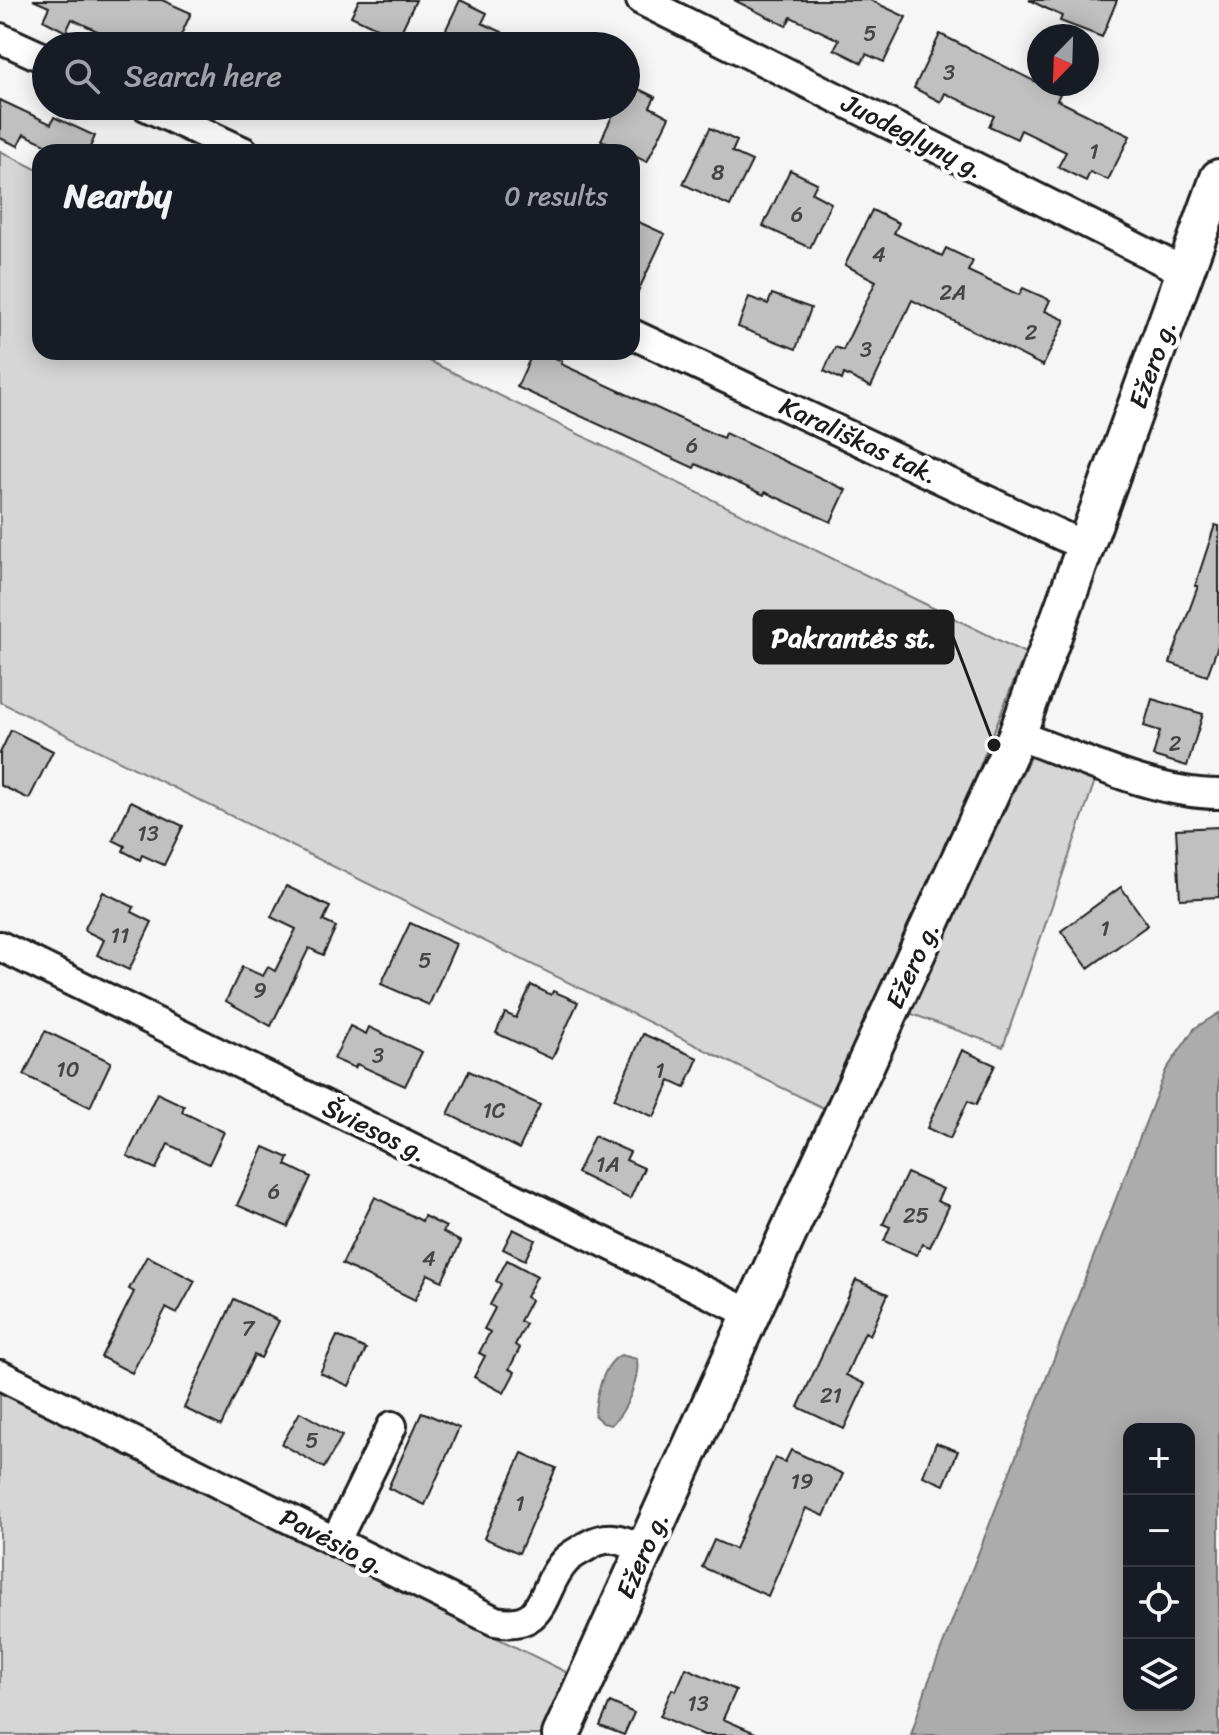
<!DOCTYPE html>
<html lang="en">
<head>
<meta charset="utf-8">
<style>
  body { margin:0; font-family:Sriracha,sans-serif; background:#242831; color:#f1f3f6 }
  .controls { position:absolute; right:24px; bottom:24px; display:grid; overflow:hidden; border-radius:16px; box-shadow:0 4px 20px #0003 }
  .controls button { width:72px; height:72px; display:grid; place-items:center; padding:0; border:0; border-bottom:2px solid #363941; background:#171b24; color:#f1f3f6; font:40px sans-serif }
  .compass { position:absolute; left:1027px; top:24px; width:72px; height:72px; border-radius:50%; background:#171b24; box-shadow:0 4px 20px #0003; rotate:203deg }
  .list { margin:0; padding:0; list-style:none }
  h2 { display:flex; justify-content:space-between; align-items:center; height:104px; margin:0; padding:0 32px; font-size:34px }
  h2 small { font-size:26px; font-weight:400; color:#9ea1a6 }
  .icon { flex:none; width:44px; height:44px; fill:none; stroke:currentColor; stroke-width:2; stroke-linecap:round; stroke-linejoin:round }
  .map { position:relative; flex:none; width:1219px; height:1735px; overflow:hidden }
  .search { position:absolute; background:#171b24; box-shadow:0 4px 20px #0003; left:32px; top:32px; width:608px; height:88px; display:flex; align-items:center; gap:20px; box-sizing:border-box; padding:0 28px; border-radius:44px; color:#9ea1a6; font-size:30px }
  .panel { position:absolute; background:#171b24; box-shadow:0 4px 20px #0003; left:32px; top:144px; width:608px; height:216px; border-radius:24px }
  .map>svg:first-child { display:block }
  .green { fill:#d6d6d6; stroke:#797979; stroke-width:2 }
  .water { fill:#acacac; stroke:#727272; stroke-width:2; fill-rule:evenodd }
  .building { fill:#c0c0c0; stroke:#1c1c1c; stroke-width:2 }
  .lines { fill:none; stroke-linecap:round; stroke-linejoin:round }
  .minor-casing { stroke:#1c1c1c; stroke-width:34 }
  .major-casing { stroke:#1c1c1c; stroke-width:42 }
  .minor { stroke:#fff; stroke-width:28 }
  .major { stroke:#fff; stroke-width:36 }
  .labels { text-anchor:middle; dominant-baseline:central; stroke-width:8; stroke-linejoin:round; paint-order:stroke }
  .number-label { font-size:22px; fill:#454545 }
  .street-label { font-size:26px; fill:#1c1c1c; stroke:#fff }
  .leader { fill:none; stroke:#1c1c1c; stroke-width:3 }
  .callout-dot { fill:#1c1c1c; stroke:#fff; stroke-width:3 }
  .callout { fill:#1c1c1c; stroke:#1c1c1c; stroke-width:3 }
  .callout-label { font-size:28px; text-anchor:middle; font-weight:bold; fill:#fff }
</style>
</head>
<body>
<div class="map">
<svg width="1219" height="1735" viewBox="0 0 1219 1735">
  <rect width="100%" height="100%" fill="#f6f6f6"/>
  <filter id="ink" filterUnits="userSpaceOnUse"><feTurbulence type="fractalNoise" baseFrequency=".0125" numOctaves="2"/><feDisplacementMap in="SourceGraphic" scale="16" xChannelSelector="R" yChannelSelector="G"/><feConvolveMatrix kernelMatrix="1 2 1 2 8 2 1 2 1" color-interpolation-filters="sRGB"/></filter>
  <g filter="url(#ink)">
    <g class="green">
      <path d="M0 151 40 171V352H411L1025 653 952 836 825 1109 0 702Z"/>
      <path d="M1031 755 1097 775 1003 1047 909 1013Z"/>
      <path d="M0 1392 570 1674 541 1735H0Z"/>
    </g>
    <g class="water">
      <path d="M1219 1013V1735H911L926 1688 1166 1070 1195 1028ZM1129 1429H1189V1705H1129Z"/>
      <path d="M621 1355 637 1359C640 1379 626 1412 611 1425L603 1423 595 1416C595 1398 603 1363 621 1355Z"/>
    </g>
    <g class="building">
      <path d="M33 0H162L191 13 176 46H129L72 19 66 32 43 20 49 7Z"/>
      <path d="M359 0H416L398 38 351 16Z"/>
      <path d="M460 0 487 13 482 23 502 32 495 46H438Z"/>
      <path d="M734 0H870L906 17 884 62 866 54 862 63 834 49 839 40 791 17 786 26Z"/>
      <path d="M1029 0H1117L1102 37 1060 21 1062 16Z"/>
      <path d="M940 34 1060 94 1057 100 1130 136 1108 180 1090 172 1086 181 1058 167 1066 152 1021 130 1017 139 989 126 994 116 945 93 941 102 914 88Z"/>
      <path d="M626 83 655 97 650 107 669 117 647 162 632 155V152H626L601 140 617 106H626Z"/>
      <path d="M0 100 51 124 54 117 95 136 88 152H63L24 134 18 146 0 138Z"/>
      <path d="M710 128 737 141 732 152 752 161 730 206 683 184Z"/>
      <path d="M790 170 817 183 812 193 831 203 810 248 763 226Z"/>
      <path d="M872 210 899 223 894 233 942 256 946 248 973 261 968 271 1019 295 1023 288 1050 300 1045 311 1065 320 1043 366 912 300 871 387 844 374 842 380 824 371 835 347 843 350 876 281 845 265Z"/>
      <path d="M632 219 665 234 632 304Z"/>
      <path d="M772 294 811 308 796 349 738 327 749 297 768 304Z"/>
      <path d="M533 352H542L562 361 561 364 689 423 723 438 725 433 846 490 831 522 765 492 764 495 696 464 694 468 517 387Z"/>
      <path d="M1215 525 1219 526V643L1207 676 1170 663 1198 586H1195Z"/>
      <path d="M1152 699 1203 714 1187 766 1153 756 1160 731 1144 726Z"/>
      <path d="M11 730 53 751 29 799 0 785V753Z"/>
      <path d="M131 801 183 826 164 865 142 855 140 860 123 851 125 846 113 840Z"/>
      <path d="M1219 827V897L1180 899 1176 829Z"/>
      <path d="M286 886 330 907 323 921 336 927 323 955 309 948 271 1026 226 1001 242 967 263 976 268 967 275 971 296 929 271 917Z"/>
      <path d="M1121 887 1148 925 1088 968 1061 931Z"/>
      <path d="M103 892 134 907 132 912 152 922 129 970 97 955 104 940 84 930Z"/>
      <path d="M410 923 456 944 429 1005 381 984Z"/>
      <path d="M531 985 551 995 553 991 578 1002 552 1059 496 1033 505 1013 516 1018Z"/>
      <path d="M350 1026 366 1034 369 1027 422 1052 405 1086 357 1064 355 1068 334 1059Z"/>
      <path d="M45 1031 111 1062 90 1107 24 1075Z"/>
      <path d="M643 1034 698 1058 685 1088 670 1081 654 1117 614 1099Z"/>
      <path d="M962 1050 995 1065 976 1105 968 1101 950 1139 927 1128Z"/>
      <path d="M469 1071 540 1105 519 1149 448 1114Z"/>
      <path d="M157 1093 184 1106 182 1112 224 1132 209 1164 168 1144 156 1169 127 1156Z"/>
      <path d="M594 1136 630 1152 626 1160 644 1168 630 1199 577 1173Z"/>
      <path d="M264 1147 289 1158 286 1165 311 1177 288 1227 237 1205Z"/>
      <path d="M907 1173 943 1189 937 1201 949 1206 930 1247 922 1244 917 1255 884 1241 890 1227 883 1224Z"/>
      <path d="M375 1197 422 1221 424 1216 446 1227 443 1232 461 1242 442 1281 428 1274 415 1300 342 1264Z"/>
      <path d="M513 1229 535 1240 525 1260 503 1249Z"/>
      <path d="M147 1256 195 1281 177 1314 166 1308 132 1373 101 1357 134 1292 129 1289Z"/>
      <path d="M507 1260 537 1276 526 1297 531 1300 520 1321 526 1324 515 1345 520 1348 509 1369 515 1372 504 1393 474 1377 485 1356 479 1353 490 1332 484 1329 495 1308 490 1305 501 1284 496 1281Z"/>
      <path d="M856 1280 888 1294 870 1335 865 1332 846 1375 865 1384 844 1429 798 1407Z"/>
      <path d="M234 1299 279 1321 261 1358 254 1355 221 1426 184 1408Z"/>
      <path d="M337 1336 366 1349 349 1386 320 1373Z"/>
      <path d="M300 1412 342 1436 324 1468 282 1444Z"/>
      <path d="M422 1412 459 1428 425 1505 388 1488Z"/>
      <path d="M936 1443 958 1451 944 1485 923 1476Z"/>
      <path d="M791 1450 843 1474 824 1516 806 1508 768 1596 702 1567 714 1540 735 1549 775 1458 785 1462Z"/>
      <path d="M522 1453 556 1468 519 1553 484 1538Z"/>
      <path d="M686 1668 736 1690 723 1719 760 1735H704L660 1716 672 1689 676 1691Z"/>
      <path d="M610 1702 634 1713 624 1735 600 1726Z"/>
    </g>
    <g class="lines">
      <g class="minor-casing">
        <g id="minor">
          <path d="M641 0 1185 272"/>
          <path d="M0 38 46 59"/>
          <path d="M146 106 244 152"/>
          <path d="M632 334 1086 547"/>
          <path d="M1017 735C1079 757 1153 794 1219 794"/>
          <path d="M0 946 751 1314"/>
          <path d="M0 1375 495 1621C549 1631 539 1587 566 1560 572 1554 581 1550 587 1546 609 1533 623 1540 645 1549"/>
          <path d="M335 1542 392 1426"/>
        </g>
      </g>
      <g class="major-casing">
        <path id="major" d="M561 1735 751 1314 1017 735 1219 178"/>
      </g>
      <use href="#minor" class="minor"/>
      <use href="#major" class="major"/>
    </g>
  </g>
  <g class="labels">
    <g class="number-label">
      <text x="870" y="33">5</text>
      <text x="949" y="72">3</text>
      <text x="1094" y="151">1</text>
      <text x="718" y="172">8</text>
      <text x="797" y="214">6</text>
      <text x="879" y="254">4</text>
      <text x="953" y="292">2A</text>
      <text x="1031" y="332">2</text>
      <text x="866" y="349">3</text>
      <text x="692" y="445">6</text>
      <text x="1175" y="743">2</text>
      <text x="148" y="833">13</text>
      <text x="1105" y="928">1</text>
      <text x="120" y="935">11</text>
      <text x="425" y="960">5</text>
      <text x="260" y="990">9</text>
      <text x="378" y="1055">3</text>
      <text x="68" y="1069">10</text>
      <text x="660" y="1070">1</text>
      <text x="494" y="1110">1C</text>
      <text x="608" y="1164">1A</text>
      <text x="274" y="1191">6</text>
      <text x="916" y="1215">25</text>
      <text x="429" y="1258">4</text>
      <text x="248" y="1328">7</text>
      <text x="831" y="1395">21</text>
      <text x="312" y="1440">5</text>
      <text x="802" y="1481">19</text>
      <text x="520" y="1503">1</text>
      <text x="698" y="1703">13</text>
    </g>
    <g class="street-label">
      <text transform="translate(913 136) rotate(27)">Juodeglynų g.</text>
      <text transform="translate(1152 364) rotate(-70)">Ežero g.</text>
      <text transform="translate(859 440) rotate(25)">Karališkas tak.</text>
      <text transform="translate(912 965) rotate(-65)">Ežero g.</text>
      <text transform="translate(375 1130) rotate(26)">Šviesos g.</text>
      <text transform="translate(333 1541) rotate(27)">Pavėsio g.</text>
      <text transform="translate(642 1555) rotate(-66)">Ežero g.</text>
    </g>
  </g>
  <path class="leader" d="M994 745L953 637"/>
  <circle class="callout-dot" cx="994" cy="745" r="8"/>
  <rect class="callout" x="754" y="611" width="199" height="52" rx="8"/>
  <g class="callout-label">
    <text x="854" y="647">Pakrantės st.</text>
  </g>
</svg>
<div class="controls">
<button>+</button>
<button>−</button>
<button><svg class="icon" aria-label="locate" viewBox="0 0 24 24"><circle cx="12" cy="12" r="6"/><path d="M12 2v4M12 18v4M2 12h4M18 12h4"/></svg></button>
<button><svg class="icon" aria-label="layers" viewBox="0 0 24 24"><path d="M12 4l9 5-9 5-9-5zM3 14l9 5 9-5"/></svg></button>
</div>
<svg class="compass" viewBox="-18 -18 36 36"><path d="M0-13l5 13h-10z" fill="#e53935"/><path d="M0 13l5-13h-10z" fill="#9ea1a6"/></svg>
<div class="search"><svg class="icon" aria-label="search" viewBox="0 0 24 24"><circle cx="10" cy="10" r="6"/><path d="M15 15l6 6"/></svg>Search here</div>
<section class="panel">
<h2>Nearby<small>0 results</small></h2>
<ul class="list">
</ul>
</section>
</div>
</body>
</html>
